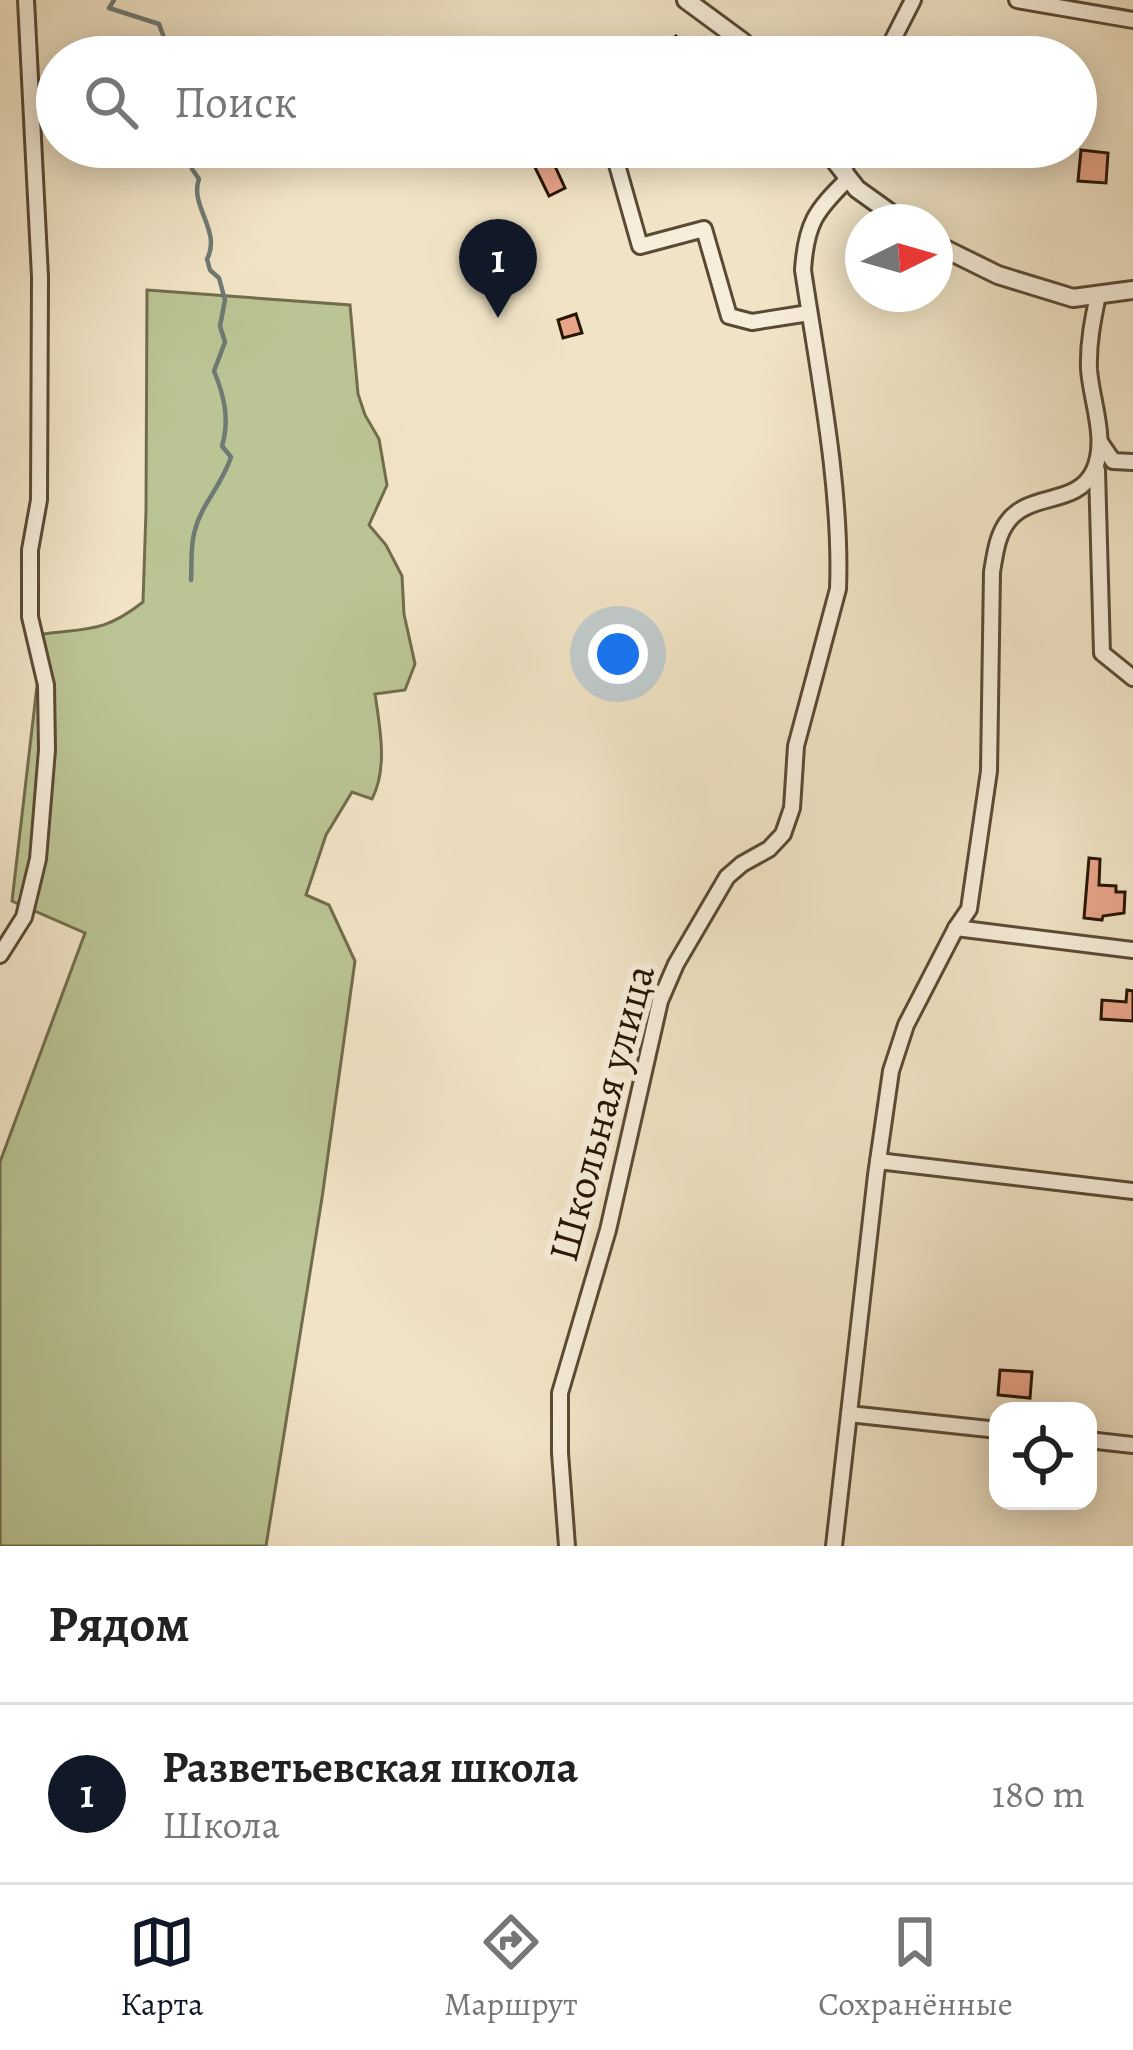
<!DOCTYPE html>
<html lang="ru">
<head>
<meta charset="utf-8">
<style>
  body { margin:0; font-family:Alegreya,serif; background:#f2f2f2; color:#222 }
  .controls { position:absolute; right:36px; bottom:36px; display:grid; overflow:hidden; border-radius:24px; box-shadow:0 6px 30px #0003 }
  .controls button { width:108px; height:108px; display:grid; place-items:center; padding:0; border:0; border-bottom:3px solid #e0e0e0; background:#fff; color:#222; font:60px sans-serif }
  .compass { position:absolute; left:845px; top:204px; width:108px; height:108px; border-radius:50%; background:#fff; box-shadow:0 6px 30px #0003; rotate:85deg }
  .you { position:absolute; left:618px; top:654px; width:42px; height:42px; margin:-30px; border:9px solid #fff; border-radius:50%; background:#1a73e8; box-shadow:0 0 0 18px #1a73e833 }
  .badge { display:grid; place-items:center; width:78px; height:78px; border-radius:50%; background:#111827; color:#fff; font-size:39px; font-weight:700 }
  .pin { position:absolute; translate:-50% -99px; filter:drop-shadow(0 3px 6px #0008) }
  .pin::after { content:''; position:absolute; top:63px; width:42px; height:36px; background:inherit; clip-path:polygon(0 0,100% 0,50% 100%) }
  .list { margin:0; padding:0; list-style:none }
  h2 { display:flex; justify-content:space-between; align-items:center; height:156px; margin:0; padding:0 48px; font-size:51px }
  h2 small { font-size:39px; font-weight:400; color:#767676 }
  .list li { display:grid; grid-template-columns:78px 1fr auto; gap:36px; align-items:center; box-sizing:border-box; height:180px; padding:0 48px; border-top:3px solid #e0e0e0 }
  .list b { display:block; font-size:45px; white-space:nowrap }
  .list p { margin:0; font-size:39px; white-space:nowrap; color:#767676 }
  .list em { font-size:39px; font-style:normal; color:#767676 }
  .icon { flex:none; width:66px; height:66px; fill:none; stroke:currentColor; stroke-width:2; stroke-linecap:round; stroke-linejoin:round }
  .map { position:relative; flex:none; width:1133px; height:1546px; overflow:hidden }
  .search { position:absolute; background:#fff; box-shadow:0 6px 30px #0003; left:36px; right:36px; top:36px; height:132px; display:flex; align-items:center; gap:30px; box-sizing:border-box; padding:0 42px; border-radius:66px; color:#767676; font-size:45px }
  .sheet { height:336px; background:#fff }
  nav { display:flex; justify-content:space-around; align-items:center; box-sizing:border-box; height:168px; border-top:3px solid #e0e0e0; background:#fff; font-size:33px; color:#767676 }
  nav a { display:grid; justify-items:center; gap:6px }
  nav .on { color:#111827 }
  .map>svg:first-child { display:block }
  .green { fill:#bbc494; stroke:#716d4c; stroke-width:3 }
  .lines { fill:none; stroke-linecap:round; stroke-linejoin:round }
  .stream { stroke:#6f7a74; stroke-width:4.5 }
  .building { fill:#e9a58a; stroke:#271603; stroke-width:3 }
  .minor-casing { stroke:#5a4a34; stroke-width:20 }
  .tertiary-casing { stroke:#5a4a34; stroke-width:22 }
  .minor { stroke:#f6edda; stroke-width:14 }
  .tertiary { stroke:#f6edda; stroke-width:16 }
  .labels { text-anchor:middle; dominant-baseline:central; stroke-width:12; stroke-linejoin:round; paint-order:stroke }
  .street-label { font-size:42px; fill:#271603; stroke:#f6edda }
</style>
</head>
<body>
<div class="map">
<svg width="1133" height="1546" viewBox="0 0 1133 1546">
  <rect width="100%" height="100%" fill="#f1e4c6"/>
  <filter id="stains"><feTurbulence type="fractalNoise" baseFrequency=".00167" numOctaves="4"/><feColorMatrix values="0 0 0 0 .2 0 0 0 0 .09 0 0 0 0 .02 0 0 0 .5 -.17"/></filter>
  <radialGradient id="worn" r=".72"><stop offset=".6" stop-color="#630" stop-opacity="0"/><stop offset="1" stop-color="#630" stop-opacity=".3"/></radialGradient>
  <path class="green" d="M147 290 350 305 358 394 365 415 379 439 387 485 369 525 386 545 402 576 404 614 415 664 405 690 375 694C380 728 388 768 372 799L352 792 326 835 306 895 329 905 355 961 322 1198 266 1546H0V1162L85 933 12 901 43 634C89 628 105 632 143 602L146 511Z"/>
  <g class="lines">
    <g class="stream">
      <path d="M114 0 109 8 159 24 171 57"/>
      <path d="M190 147 192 169 199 179C189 206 222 231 207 259L210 270 219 278 225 300 220 326 225 342 214 371C224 395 230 420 222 446L231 457C222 485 201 505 195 530 190 545 192 564 191 580"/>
    </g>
  </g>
  <g class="building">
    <path d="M676 36 688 57H668L661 45Z"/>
    <path d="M525 147H547L549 152 558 147 564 159 554 164 565 188 549 196Z"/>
    <path d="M1081 150 1108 153 1106 183 1078 181Z"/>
    <path d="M576 314 582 333 563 338 558 320Z"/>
    <path d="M1089 858 1100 859 1099 885 1116 886V892H1125L1124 913 1103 916 1102 920 1084 918Z"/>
    <path d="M1127 990 1133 991V1021L1101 1019 1102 1000 1126 1002Z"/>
    <path d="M1000 1370 1032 1372 1030 1398 998 1395Z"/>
  </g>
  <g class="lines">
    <g class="minor-casing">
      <g id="minor">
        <path d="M1017 0 1133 20"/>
        <path d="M884 57 913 0"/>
        <path d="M612 147 640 246 704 229 729 316 752 322 809 313"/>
        <path d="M844 174 849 147"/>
        <path d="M1100 442 1113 461 1133 462"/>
        <path d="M1097 470 1102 653 1133 678"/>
        <path d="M956 928 1133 950"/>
        <path d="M0 955 24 917 38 859 47 750 46 685 30 617V550L39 500 40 277 26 0"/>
        <path d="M878 1161 1133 1191"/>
        <path d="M849 1414 998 1430"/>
        <path d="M1088 1440 1133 1445"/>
        <path d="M567 1546 560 1453V1393L608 1230 660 1001 676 964 727 877 742 864 769 849 783 834 792 808 796 746 838 589C842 488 818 371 803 270 806 224 815 211 848 179"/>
        <path d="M834 1546 876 1175 891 1071 906 1025 956 928 969 909 989 771 992 572C995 555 997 534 1009 520 1031 492 1078 506 1094 470 1108 439 1091 401 1089 369 1088 343 1093 319 1098 295"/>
      </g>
    </g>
    <g class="tertiary-casing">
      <g id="tertiary">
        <path d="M686 0 743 42 755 57"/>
        <path d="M824 147 857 189 903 222"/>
        <path d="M935 244 998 275 1073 298 1133 290"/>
      </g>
    </g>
    <use href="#minor" class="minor"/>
    <use href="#tertiary" class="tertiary"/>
  </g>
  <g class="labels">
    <g class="street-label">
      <text transform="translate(601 1113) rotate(-75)">Школьная улица</text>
    </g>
  </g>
  <rect width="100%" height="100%" filter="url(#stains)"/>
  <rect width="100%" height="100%" fill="url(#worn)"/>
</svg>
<div class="controls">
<button><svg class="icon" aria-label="locate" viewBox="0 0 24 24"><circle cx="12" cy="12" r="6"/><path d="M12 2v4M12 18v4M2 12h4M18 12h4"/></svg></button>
</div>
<svg class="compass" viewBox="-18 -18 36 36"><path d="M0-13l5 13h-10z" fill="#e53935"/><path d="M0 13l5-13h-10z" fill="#767676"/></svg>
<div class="you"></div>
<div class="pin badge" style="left:498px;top:318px">1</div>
<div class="search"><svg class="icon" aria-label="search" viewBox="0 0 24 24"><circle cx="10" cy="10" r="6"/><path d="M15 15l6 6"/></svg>Поиск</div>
</div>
<section class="sheet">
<h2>Рядом<small></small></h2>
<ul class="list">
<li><span class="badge">1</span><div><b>Разветьевская школа</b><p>Школа</p></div><em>180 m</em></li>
</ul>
</section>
<nav>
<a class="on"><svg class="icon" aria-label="map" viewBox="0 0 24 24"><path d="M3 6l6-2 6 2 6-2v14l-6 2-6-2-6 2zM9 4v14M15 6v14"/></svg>Карта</a>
<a><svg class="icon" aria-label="directions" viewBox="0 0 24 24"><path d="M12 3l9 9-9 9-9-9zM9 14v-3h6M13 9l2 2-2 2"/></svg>Маршрут</a>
<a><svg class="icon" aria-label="saved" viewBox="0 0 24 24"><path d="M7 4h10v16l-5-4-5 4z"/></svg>Сохранённые</a>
</nav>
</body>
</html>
